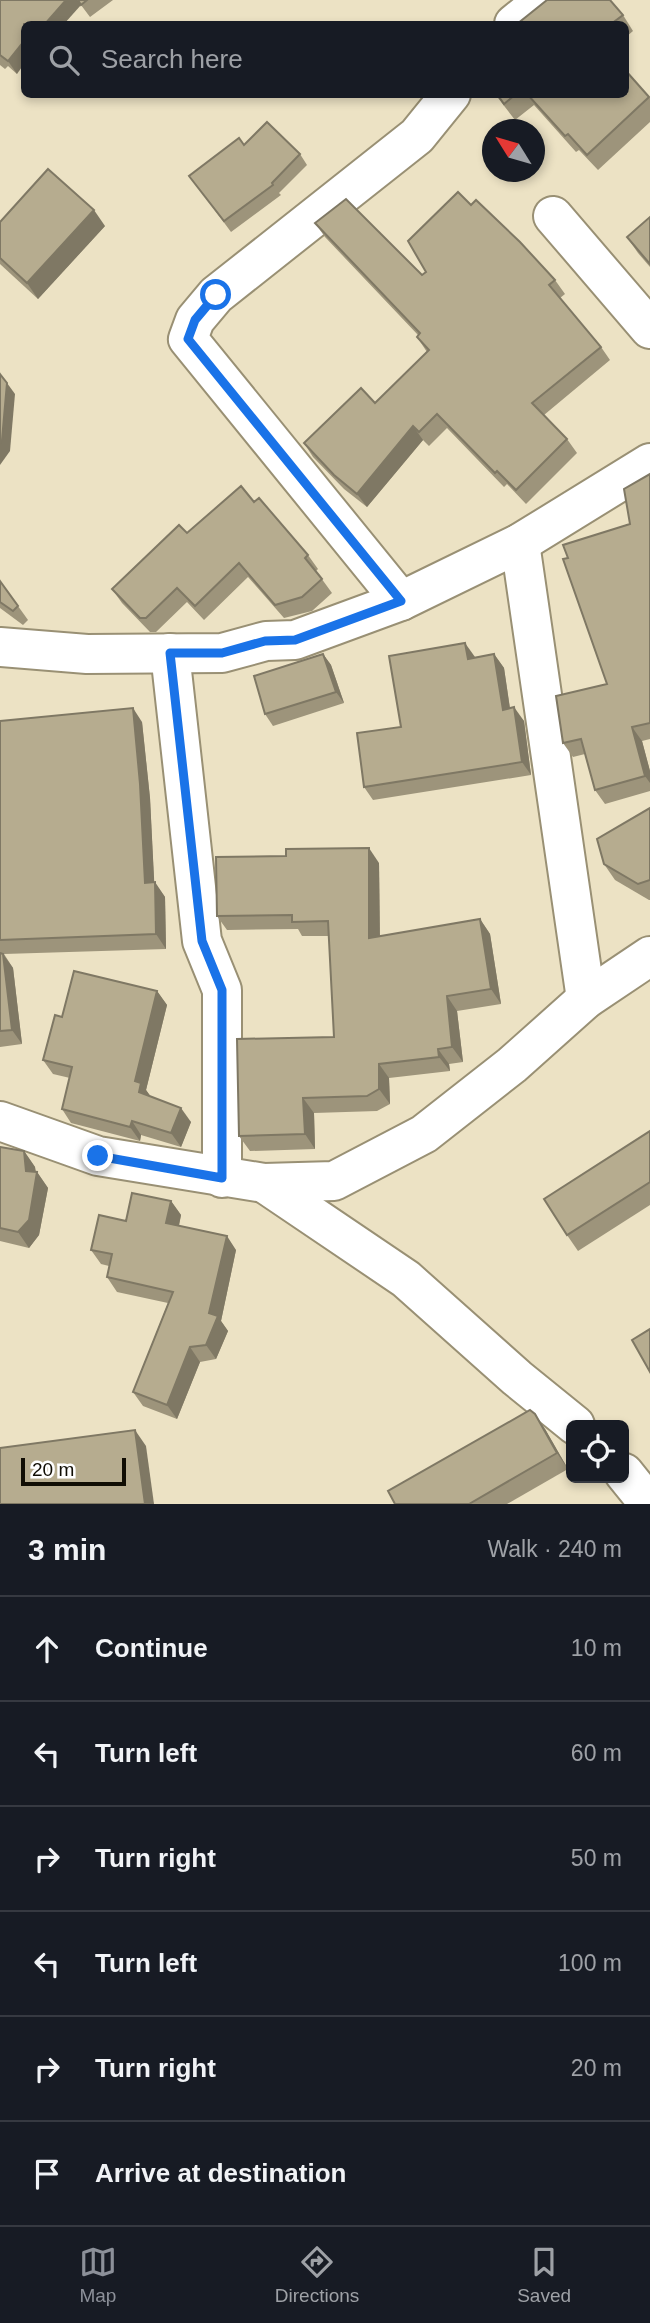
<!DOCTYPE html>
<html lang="en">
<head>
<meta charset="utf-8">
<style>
  body { margin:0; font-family:Helvetica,sans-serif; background:#242831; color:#f1f3f6 }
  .controls { position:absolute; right:21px; bottom:21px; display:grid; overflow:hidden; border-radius:10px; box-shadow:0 4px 10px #0003 }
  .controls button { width:63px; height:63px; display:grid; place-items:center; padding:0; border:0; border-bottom:2px solid #363941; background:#171b24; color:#f1f3f6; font:35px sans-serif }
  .compass { position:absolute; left:482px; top:119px; width:63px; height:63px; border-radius:50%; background:#171b24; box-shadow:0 4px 10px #0003; rotate:307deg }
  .scale { position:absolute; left:21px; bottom:18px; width:105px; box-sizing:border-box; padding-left:7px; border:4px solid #100d04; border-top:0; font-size:19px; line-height:24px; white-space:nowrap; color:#100d04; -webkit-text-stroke:5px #fff; paint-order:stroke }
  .stop { position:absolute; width:21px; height:21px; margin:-16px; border:5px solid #1a73e8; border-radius:50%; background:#fff }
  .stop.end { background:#1a73e8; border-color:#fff; box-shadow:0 2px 7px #0008 }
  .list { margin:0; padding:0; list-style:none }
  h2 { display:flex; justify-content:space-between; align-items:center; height:91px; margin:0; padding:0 28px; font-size:30px }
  h2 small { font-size:23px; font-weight:400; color:#9ea1a6 }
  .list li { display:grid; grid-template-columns:46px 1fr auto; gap:21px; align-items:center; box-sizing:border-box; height:105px; padding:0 28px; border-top:2px solid #363941 }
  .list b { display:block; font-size:26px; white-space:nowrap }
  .list em { font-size:23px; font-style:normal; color:#9ea1a6 }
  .icon { flex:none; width:38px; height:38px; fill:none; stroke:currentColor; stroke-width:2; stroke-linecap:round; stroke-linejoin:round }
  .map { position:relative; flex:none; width:650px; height:1504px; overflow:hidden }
  .search { position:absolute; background:#171b24; box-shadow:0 4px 10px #0003; left:21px; right:21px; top:21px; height:77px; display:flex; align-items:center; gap:18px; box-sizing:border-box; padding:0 24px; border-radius:10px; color:#9ea1a6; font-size:26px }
  .sheet { height:721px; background:#171b24 }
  nav { display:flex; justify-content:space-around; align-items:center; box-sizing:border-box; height:98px; border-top:2px solid #363941; background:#171b24; font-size:19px; color:#9ea1a6 }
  nav a { display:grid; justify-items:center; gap:4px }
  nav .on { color:#8c9099 }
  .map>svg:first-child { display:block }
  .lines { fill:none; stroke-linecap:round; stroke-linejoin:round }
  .minor-casing { stroke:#999074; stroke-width:42 }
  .minor { stroke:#fff; stroke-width:38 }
  .wall { fill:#9d947b }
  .shaded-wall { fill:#7f7864 }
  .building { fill:#b6ac8f; stroke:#7f7864; stroke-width:2 }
  .route { stroke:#1a73e8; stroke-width:9 }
</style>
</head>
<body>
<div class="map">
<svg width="650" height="1504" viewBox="0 0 650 1504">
  <rect width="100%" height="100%" fill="#ece2c4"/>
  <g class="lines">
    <g class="minor-casing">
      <g id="minor">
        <path d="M514 24 544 0"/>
        <path d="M553 216 650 329"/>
        <path d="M520 543 586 999"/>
        <path d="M401 601 188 339 195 320 216 295 417 136 451 94"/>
        <path d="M0 647 87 654 222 653 266 641 295 640 401 601 520 543 650 463"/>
        <path d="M170 653 202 941 222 990V1178"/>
        <path d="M0 1121 98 1156 264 1183 334 1181 424 1134 512 1065 586 999 650 956"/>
        <path d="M264 1183 406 1279 517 1378 575 1425"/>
        <path d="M624 1473 649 1504"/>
      </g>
    </g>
    <use href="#minor" class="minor"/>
  </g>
  <g class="wall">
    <path d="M0 0H113L90 17 81 5 24 24 17 74 8 66 5 69 0 65Z"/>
    <path d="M623 15 633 31 626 37V24H517Z"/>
    <path d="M626 71 650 98V122L598 170 579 150 576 152 534 105 515 120 495 94H626Z"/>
    <path d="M244 145 300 154 307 165 279 193 281 195 231 232 197 186Z"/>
    <path d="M471 205 555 280 565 294 560 298 601 347 610 360 544 415 567 439 577 453 526 504 507 484 504 487 447 428 429 446 423 440 367 507 344 489 313 457 304 443 375 403 427 352 417 337 418 335 325 237 315 223 422 275 426 272Z"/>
    <path d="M650 217V267L638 253 627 237Z"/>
    <path d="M0 222 105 226 38 299 0 264Z"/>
    <path d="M650 474V739L642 741 650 771V791L605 804 595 790 585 754 573 757 563 743 607 684 568 558 630 524Z"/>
    <path d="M254 502 308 555 318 569 316 571 332 593 312 611 284 618 248 577 204 620 187 602 156 632H150L122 603 112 589 187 533Z"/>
    <path d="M0 581 28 620 23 625 0 608Z"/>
    <path d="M323 654 331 665 344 703 273 726 265 714Z"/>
    <path d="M494 654 504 668 510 708 524 721 531 775 373 800 364 787 401 727 475 658Z"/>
    <path d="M0 721 142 722 150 798 154 882 165 897 166 949 4 954 13 968 22 1044 0 1047Z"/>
    <path d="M650 808V900H649L615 880 604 864Z"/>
    <path d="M379 863 380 936 480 919 490 934 501 1004 457 1011 463 1062 449 1064 450 1071 389 1078 390 1104 377 1111 314 1113 315 1149 250 1151 239 1136 334 1037 329 936H302L298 929 227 930 217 916Z"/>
    <path d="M157 991 167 1005 146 1090 151 1097 191 1122 181 1147 141 1135 140 1141 71 1123 62 1109 70 1078 53 1074 43 1060 62 1017Z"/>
    <path d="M650 1131V1205L578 1251 567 1235Z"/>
    <path d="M0 1147 24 1151 35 1167 36 1172H37L48 1188 39 1235 29 1248 0 1241Z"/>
    <path d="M171 1201 181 1215 179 1226 236 1250 221 1321 228 1331 216 1359 200 1362 177 1419 143 1406 133 1392 168 1303 117 1292 107 1277 109 1266 101 1264 91 1250 126 1221Z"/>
    <path d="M545 1429 568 1469 507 1504H395Z"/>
  </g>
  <g class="shaded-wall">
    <path d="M66 0H77L81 5 64 24H45Z"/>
    <path d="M24 41V64L17 74 8 61Z"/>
    <path d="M94 210 105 226 38 299 27 283Z"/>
    <path d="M7 383 15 394 10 451 0 465V443Z"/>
    <path d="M413 426 423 440 367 507 357 494Z"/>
    <path d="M465 643 475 657 478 672 468 659Z"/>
    <path d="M323 654 331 665 344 703 336 692Z"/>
    <path d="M494 654 504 668 512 723 503 710Z"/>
    <path d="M514 707 524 721 531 775 522 762Z"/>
    <path d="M133 708 142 722 150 798 155 897 145 883Z"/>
    <path d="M632 727 642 741 650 771V783L645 776Z"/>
    <path d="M369 848 379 863 380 953 369 938Z"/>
    <path d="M155 882 165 897 166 949 156 934Z"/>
    <path d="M480 919 490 934 501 1004 491 989Z"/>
    <path d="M3 954 13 968 22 1044 12 1030Z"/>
    <path d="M157 991 167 1005 146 1090 151 1097 139 1092 135 1081Z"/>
    <path d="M447 996 457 1011 463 1062 452 1047Z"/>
    <path d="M438 1049 449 1064 450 1071 439 1057Z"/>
    <path d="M379 1064 389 1078 390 1104 379 1089Z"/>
    <path d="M303 1098 314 1113 315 1149 305 1134Z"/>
    <path d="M181 1108 191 1122 181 1147 171 1133Z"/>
    <path d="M132 1121 141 1135 140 1141 130 1127Z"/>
    <path d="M24 1151 35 1167 36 1178 37 1172 48 1188 39 1235 29 1248 18 1232 26 1171Z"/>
    <path d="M171 1201 181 1215 176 1238 166 1223Z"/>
    <path d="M227 1236 236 1250 221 1321 228 1331 216 1359 206 1345 209 1313Z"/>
    <path d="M190 1347 200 1362 177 1419 167 1405Z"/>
    <path d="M535 1414 545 1429 568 1469 557 1453Z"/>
    <path d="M135 1430 146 1446 154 1504H145Z"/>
  </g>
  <g class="building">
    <path d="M0 0H66L45 24H24V41L8 61 0 55Z"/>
    <path d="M78 0H87L81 5Z"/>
    <path d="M547 0H610L623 15 611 24H517Z"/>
    <path d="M626 71 649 97 587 155 568 134 565 136 527 94H626Z"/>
    <path d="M497 94H516L504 104Z"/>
    <path d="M267 122 300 154 272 183 273 185 224 221 189 176 239 138 244 145Z"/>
    <path d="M48 169 94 210 27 283 0 258V222Z"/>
    <path d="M458 192 471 205 476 200 520 242 555 280 549 285 601 347 532 403 567 439 516 490 497 471 495 473 437 414 419 432 413 426 357 494 334 475 304 443 361 388 375 403 429 350 417 337 420 333 315 223 346 199 422 275 426 272 408 241Z"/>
    <path d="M650 217V264L627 237Z"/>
    <path d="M0 374 7 383 2 440 0 443Z"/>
    <path d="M650 474V723L632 727 645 776 595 790 581 739 563 743 556 696 607 684 563 559 568 558 563 545 630 524 624 489Z"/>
    <path d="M241 486 254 502 259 498 308 555 305 558 322 579 302 597 275 605 239 563 195 606 177 588 146 618H140L112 589 179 525 187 533Z"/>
    <path d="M0 581 18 606 13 611 0 602Z"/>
    <path d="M465 643 468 659 494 654 503 710 514 707 522 762 364 787 357 733 401 727 389 656Z"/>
    <path d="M323 654 336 692 265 714 254 676Z"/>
    <path d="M133 708 140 784 145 883 155 882 156 934 0 940V721Z"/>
    <path d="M650 808V880L638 884 604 864 597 839Z"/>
    <path d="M369 848V938L480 919 491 989 447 996 452 1047 438 1049 439 1057 379 1064V1089L367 1096 303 1098 305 1134 239 1136 237 1039 334 1037 328 921 292 922V915L217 916 216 857 286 856V849Z"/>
    <path d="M0 953 3 954 12 1030 0 1031Z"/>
    <path d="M74 971 157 991 135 1081 141 1083 139 1092 181 1108 171 1133 132 1121 130 1127 62 1109 72 1067 43 1060 55 1015 62 1017Z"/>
    <path d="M650 1131V1182L567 1235 544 1199Z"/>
    <path d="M0 1147 24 1151 26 1171 37 1172 29 1220 18 1232 0 1228Z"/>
    <path d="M132 1193 171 1201 166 1223 227 1236 209 1313 218 1316 206 1345 190 1347 167 1405 133 1392 173 1292 107 1277 112 1254 91 1250 99 1215 126 1221Z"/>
    <path d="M650 1329V1372L632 1340Z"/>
    <path d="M530 1410 535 1414 557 1453 469 1504H395L388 1491Z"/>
    <path d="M135 1430 145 1504H0V1448Z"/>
  </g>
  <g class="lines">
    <path class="route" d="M98 1156 222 1178V990L202 941 170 653H222L265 641 295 640 401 601 188 339 195 320 216 295"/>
  </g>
</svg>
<div class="controls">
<button><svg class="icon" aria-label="locate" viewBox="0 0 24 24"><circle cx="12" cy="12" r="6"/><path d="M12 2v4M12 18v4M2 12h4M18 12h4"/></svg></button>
</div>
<svg class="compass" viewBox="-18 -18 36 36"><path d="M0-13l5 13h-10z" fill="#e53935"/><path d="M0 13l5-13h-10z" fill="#9ea1a6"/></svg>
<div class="scale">20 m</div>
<div class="stop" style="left:216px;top:295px"></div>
<div class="stop end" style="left:98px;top:1156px"></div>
<div class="search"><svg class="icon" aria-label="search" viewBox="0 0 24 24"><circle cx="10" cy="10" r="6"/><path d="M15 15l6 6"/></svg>Search here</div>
</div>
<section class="sheet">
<h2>3 min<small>Walk · 240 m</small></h2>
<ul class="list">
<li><svg class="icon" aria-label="ahead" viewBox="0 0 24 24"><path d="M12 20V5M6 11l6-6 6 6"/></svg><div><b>Continue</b></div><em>10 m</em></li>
<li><svg class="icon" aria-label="left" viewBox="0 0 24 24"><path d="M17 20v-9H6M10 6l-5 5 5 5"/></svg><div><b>Turn left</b></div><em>60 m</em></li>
<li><svg class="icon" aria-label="right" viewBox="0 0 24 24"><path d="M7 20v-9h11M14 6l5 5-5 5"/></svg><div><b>Turn right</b></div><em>50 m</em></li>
<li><svg class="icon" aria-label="left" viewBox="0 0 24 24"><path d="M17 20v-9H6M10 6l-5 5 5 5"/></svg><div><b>Turn left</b></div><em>100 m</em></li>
<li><svg class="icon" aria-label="right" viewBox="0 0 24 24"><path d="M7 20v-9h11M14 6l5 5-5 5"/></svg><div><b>Turn right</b></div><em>20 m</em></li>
<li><svg class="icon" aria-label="arrive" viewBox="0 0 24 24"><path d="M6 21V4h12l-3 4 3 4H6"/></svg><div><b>Arrive at destination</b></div></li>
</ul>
</section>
<nav>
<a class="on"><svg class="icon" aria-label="map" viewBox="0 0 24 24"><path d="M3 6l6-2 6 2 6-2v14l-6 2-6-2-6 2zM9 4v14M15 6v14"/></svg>Map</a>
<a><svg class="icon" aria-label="directions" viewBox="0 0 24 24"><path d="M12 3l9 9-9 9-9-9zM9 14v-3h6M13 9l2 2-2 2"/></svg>Directions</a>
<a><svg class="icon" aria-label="saved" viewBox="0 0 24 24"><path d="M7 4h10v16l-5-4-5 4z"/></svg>Saved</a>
</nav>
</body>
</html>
